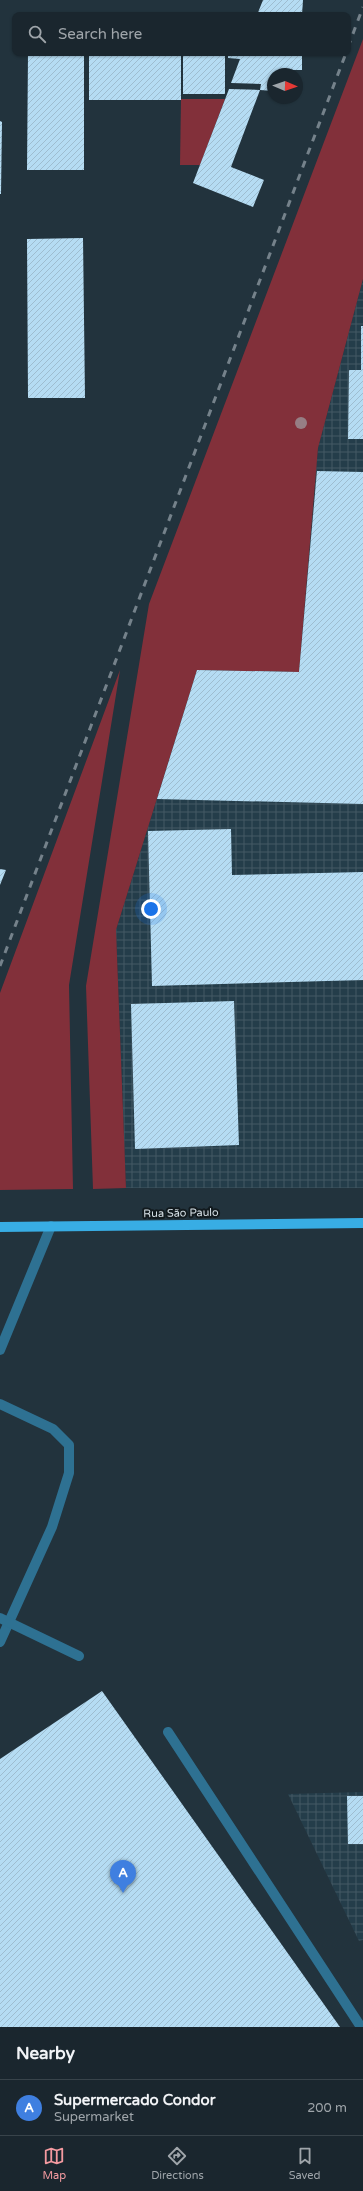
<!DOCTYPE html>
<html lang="en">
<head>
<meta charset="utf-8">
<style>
  body { margin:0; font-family:"Varela Round",sans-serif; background:#27323a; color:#f1f3f6 }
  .compass { position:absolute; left:267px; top:68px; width:36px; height:36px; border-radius:50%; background:#1a262e; box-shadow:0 1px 3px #0004; rotate:92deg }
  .you { position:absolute; left:151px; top:909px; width:14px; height:14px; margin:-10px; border:3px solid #fff; border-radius:50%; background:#1a73e8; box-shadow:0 0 0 6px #1a73e833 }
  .badge { display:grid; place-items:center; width:26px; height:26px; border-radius:50%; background:#f49aa0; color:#fff; font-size:13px; font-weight:700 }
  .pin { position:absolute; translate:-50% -33px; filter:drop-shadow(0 1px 2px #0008) }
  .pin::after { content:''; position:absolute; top:21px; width:14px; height:12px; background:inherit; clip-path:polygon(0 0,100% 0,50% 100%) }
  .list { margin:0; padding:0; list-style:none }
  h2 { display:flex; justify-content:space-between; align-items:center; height:52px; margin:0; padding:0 16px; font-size:17px }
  h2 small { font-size:13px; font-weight:400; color:#9fa5aa }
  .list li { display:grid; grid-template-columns:26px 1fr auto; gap:12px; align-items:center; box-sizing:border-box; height:56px; padding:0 16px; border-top:1px solid #38434a }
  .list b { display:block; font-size:15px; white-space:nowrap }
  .list p { margin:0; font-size:13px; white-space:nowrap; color:#9fa5aa }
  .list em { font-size:13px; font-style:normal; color:#9fa5aa }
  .icon { flex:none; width:22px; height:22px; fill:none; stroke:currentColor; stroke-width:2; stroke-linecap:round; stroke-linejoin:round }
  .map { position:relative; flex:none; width:363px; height:2027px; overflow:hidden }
  .search { position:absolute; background:#1a262e; box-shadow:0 1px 3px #0004; left:12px; right:12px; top:12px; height:44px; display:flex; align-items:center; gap:10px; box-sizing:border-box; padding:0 14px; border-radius:8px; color:#9fa5aa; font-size:15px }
  .sheet { height:108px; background:#1a262e }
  nav { display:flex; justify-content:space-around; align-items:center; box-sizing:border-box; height:56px; border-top:1px solid #38434a; background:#1a262e; font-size:11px; color:#9fa5aa }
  nav a { display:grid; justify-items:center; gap:2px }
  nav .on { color:#f49aa0 }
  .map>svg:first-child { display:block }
  .industrial { fill:url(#industrial-grid) }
  .green { fill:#82303a }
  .building { fill:url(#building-hatch) }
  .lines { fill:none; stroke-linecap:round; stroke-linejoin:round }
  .minor { stroke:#2e7192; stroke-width:10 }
  .major { stroke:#38ade4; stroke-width:10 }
  .rail { stroke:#75828b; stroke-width:3; stroke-dasharray:7 7; stroke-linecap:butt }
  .tree { fill:#967e84 }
  .labels { text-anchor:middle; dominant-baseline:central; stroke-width:4; stroke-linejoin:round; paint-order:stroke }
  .street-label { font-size:11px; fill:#d5dfe5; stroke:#121a1e }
</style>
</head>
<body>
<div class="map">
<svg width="363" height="2027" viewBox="0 0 363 2027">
  <defs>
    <pattern id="industrial-grid" width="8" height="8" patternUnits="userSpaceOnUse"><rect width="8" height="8" fill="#243d4a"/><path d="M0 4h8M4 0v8" fill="none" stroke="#435964"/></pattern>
    <pattern id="building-hatch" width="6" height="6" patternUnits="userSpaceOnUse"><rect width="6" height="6" fill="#b5dcf3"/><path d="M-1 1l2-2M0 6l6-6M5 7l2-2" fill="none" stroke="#9ebdd0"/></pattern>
  </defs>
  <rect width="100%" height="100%" fill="#22333d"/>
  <g class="industrial">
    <path d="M363 279V1188H126L116 930 197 670 299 672 318 448Z"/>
    <path d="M363 1792V1940L359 1941 288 1794Z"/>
  </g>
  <g class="green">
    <path d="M363 39V279L318 448 299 672 197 670 116 930 126 1188 93 1189 86 986 149 604Z"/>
    <path d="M181 99H225L200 165H180Z"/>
    <path d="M120 670 69 985 73 1189 0 1190V993Z"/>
  </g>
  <g class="building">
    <path d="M263 0H303L302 15H257Z"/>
    <path d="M28 53H84V170H27Z"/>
    <rect x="89" y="53" width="92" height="47"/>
    <rect x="183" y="53" width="42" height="41"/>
    <path d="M228 53H302V70H281V74H273V91L260 90 231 167 264 180 253 207 193 183 229 89 260 90 261 84 231 83 240 59 228 58Z"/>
    <path d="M0 121 2 122 1 194H0Z"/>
    <path d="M83 238 85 398H28L27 239Z"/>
    <path d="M361 326H363V439H348L349 370H361Z"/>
    <path d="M317 471 363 472V804L157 799 197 670 299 672Z"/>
    <path d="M231 829 232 875 363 872V980L152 986 148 831Z"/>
    <path d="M0 869 6 870 0 885Z"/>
    <path d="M234 1001 239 1145 135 1149 131 1004Z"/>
    <path d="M102 1691 340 2027H0V1759Z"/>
    <path d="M347 1796H363V1844H348Z"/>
  </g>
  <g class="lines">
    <g class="minor">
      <path d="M0 1350 51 1226"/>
      <path d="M0 1404 53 1429 69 1445V1473L52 1527 0 1642"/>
      <path d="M0 1618 79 1656"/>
      <path d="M168 1732 361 2027"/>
    </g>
    <path class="major" d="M0 1227 363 1223"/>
    <g class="rail">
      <path d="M348 47 363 7"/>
      <path d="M0 966 346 53"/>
    </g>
  </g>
  <circle class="tree" cx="301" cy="423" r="6"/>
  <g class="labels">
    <g class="street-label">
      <text transform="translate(181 1213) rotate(-1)">Rua São Paulo</text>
    </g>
  </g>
</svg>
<svg class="compass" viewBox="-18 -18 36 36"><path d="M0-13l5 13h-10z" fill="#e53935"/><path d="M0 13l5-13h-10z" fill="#9fa5aa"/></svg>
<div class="you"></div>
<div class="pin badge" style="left:123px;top:1893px;background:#3f7fe0">A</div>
<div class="search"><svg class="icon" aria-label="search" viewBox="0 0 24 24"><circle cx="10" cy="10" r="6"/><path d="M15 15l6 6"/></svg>Search here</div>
</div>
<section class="sheet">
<h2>Nearby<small></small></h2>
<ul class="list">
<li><span class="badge" style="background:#3f7fe0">A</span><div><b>Supermercado Condor</b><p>Supermarket</p></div><em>200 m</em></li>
</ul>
</section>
<nav>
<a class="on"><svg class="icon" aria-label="map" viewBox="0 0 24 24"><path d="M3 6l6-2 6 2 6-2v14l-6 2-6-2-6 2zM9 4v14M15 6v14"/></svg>Map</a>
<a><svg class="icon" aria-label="directions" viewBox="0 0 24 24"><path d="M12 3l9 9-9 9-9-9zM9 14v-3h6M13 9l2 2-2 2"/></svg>Directions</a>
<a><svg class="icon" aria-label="saved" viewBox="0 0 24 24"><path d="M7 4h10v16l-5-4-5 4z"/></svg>Saved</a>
</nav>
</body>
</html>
